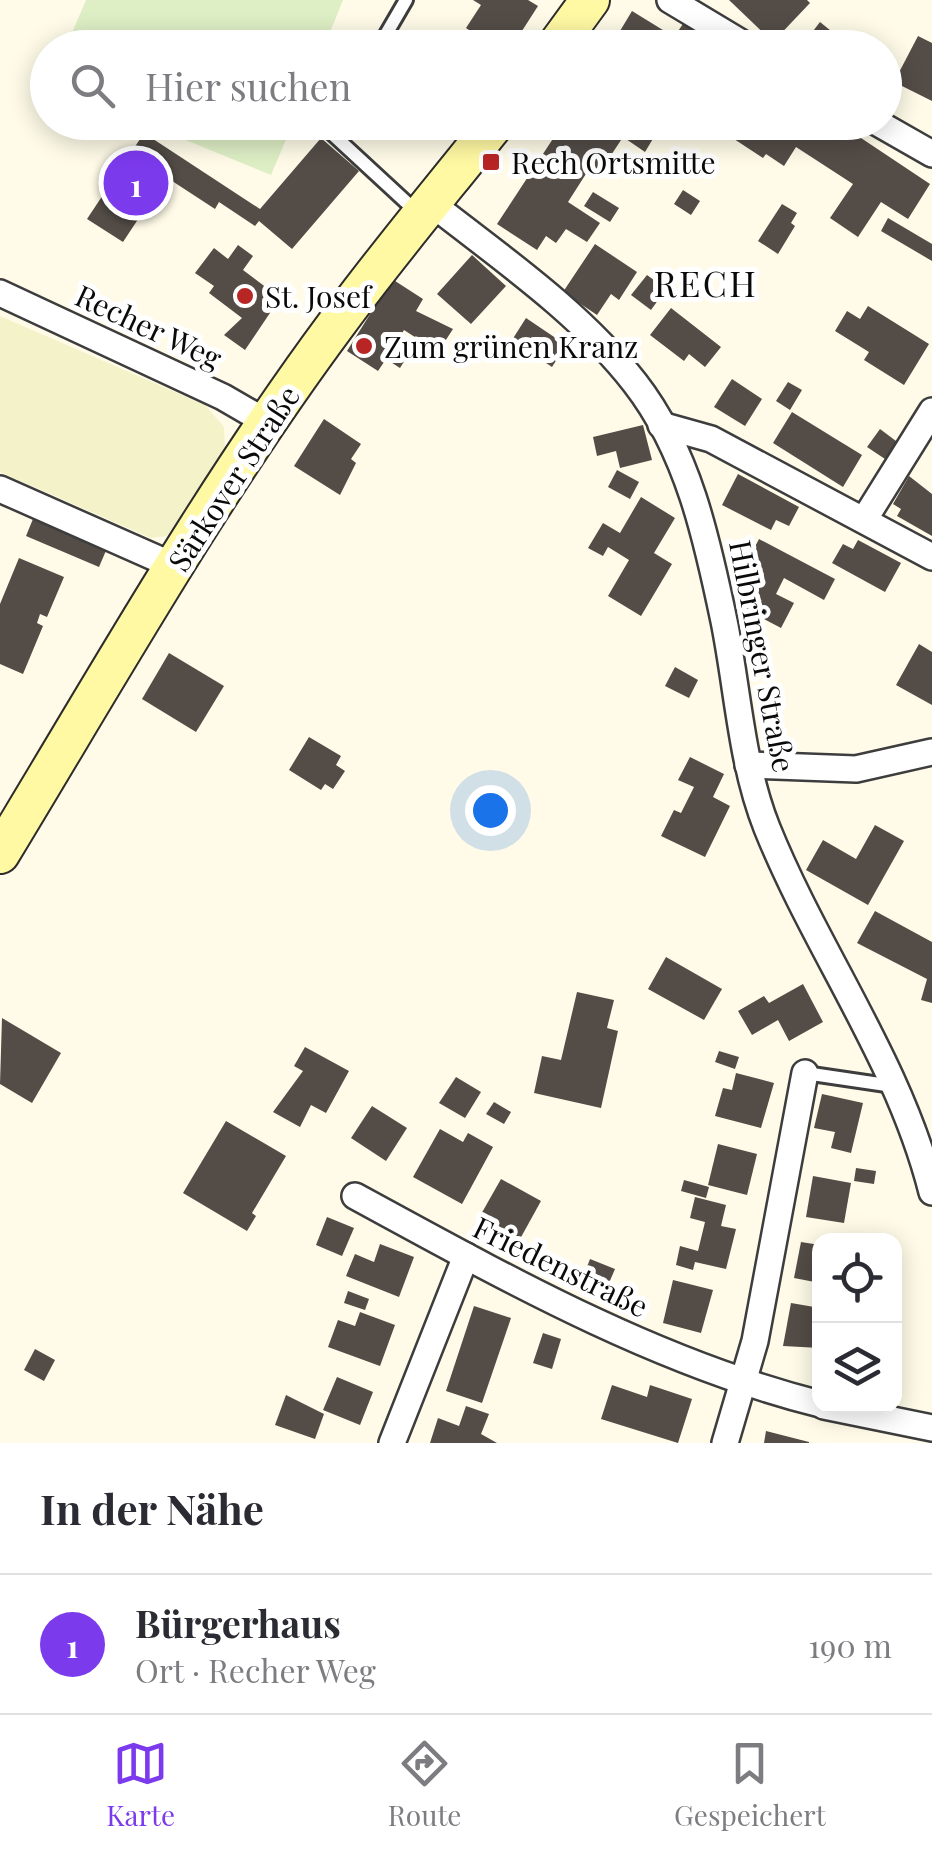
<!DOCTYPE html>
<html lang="de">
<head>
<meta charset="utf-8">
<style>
  body { margin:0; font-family:"Playfair Display",serif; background:#f2f2f3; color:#2b2b33 }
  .controls { position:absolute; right:30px; bottom:30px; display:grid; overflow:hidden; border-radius:20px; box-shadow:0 5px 25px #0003 }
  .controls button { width:90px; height:90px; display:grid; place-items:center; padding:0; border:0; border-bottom:2px solid #e1e1e2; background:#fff; color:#2b2b33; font:50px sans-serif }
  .you { position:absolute; left:490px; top:810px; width:35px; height:35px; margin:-25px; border:8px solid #fff; border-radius:50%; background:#1a73e8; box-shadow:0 0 0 15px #1a73e833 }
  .badge { display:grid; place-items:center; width:65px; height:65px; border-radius:50%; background:#7c3aed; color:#fff; font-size:32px; font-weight:700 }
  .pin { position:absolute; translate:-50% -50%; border:5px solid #fff; box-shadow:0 2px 10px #0006 }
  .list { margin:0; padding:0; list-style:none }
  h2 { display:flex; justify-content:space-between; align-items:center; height:130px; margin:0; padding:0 40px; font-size:42px }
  h2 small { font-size:32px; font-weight:400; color:#7c7c81 }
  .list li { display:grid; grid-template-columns:65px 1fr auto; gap:30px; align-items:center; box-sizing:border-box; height:140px; padding:0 40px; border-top:2px solid #e1e1e2 }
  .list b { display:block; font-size:38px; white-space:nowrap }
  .list p { margin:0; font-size:32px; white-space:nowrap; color:#7c7c81 }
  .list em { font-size:32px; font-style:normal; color:#7c7c81 }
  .icon { flex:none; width:55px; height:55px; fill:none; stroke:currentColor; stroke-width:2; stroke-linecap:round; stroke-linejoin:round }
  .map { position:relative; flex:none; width:932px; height:1443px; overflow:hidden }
  .search { position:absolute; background:#fff; box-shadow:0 5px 25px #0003; left:30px; right:30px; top:30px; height:110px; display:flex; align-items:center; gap:25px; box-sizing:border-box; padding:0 35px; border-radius:55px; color:#7c7c81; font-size:38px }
  .sheet { height:270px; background:#fff }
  nav { display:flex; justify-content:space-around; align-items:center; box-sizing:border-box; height:140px; border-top:2px solid #e1e1e2; background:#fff; font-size:28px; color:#7c7c81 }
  nav a { display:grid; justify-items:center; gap:5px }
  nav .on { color:#7c3aed }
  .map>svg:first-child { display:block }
  .farmland { fill:#f3f2c9 }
  .pitch { fill:#deefc5 }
  .building { fill:#534c47 }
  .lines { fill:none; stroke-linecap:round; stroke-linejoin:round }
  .lane-casing { stroke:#3d3d3d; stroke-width:18 }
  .street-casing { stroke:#3d3d3d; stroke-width:30 }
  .secondary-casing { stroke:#2c2c2c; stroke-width:42 }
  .lane { stroke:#fff; stroke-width:12 }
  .street { stroke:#fff; stroke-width:25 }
  .secondary { stroke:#fff9a3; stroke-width:38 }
  .poi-dot { fill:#b82525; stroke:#fff; stroke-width:4 }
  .labels { text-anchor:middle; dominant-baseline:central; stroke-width:10; stroke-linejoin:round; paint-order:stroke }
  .poi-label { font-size:30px; fill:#0a0a0a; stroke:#fff; text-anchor:start }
  .street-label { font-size:30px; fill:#0a0a0a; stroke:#fff }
  .quarter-label { font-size:35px; letter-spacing:2.5px; fill:#0a0a0a; stroke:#fff }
</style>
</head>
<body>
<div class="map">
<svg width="932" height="1443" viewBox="0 0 932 1443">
  <rect width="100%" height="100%" fill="#fffbe8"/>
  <path class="farmland" d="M0 316 205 405 224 427 225 449 167 536 151 538 0 472Z"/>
  <g class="pitch">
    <path d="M86 0H343L324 47H66Z"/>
    <path d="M144 123 293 122V123L271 175Z"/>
  </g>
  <g class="building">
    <path d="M473 0H528L538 6 511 48H495L466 28 481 5Z"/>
    <path d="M729 0H807L810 3 773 42Z"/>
    <path d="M632 11 671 35 663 48 611 46Z"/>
    <path d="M685 21 724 48H690L674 37Z"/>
    <path d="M820 22 852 48H800Z"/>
    <path d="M918 36 932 43V101L894 82Z"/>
    <path d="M543 122H663L645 152 623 137 600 172 591 166 568 202 600 223 587 242 566 229 556 243 546 236 537 250 497 224 558 131Z"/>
    <path d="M745 122H837L930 184 908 219 881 202 858 237 830 218 853 184 796 147 784 166 766 154 763 158 734 139Z"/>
    <path d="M144 133 260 209 321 138 359 171 292 249 259 221 255 226 219 202 215 209 166 177 123 242 87 219Z"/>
    <path d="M683 190 700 201 691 215 674 204Z"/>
    <path d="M593 192 619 208 610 222 584 206Z"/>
    <path d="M782 204 797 213 791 223 795 226 778 254 758 241Z"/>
    <path d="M888 218 932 244V261L881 231Z"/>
    <path d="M595 244 637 272 619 300 611 294 597 315 563 292Z"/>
    <path d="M238 245 253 256 243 270 280 298 245 350 224 335 242 318 209 293 214 286 195 273 214 248 228 259Z"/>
    <path d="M472 255 506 286 471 324 437 294Z"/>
    <path d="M647 275 666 289 651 310 631 295Z"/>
    <path d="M392 279 423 299 416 311 453 329 438 352 404 330 396 343 410 352 400 368 386 359 378 371 347 351Z"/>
    <path d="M868 306 929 344 904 385 864 360 869 352 835 331 847 311 860 319Z"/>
    <path d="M671 308 721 347 705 367 689 354 684 361 650 335Z"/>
    <path d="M526 318 566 345 552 367 512 340Z"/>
    <path d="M732 379 762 399 745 426 714 407Z"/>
    <path d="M788 382 802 390 790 410 776 401Z"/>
    <path d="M792 412 862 455 843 487 773 443Z"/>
    <path d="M324 419 361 444 351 459 356 463 340 495 294 466Z"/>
    <path d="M643 425 652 460 620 468 616 451 597 456 593 437Z"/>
    <path d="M880 429 900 444 888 461 867 447Z"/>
    <path d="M617 470 639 482 630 499 608 487Z"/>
    <path d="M738 474 799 507 789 526 776 520 771 530 722 505Z"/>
    <path d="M909 476 932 494V536L897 516 901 509 893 504Z"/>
    <path d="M641 497 675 518 654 553 672 564 641 616 608 596 629 560 608 547 603 556 588 548 603 523 620 533Z"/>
    <path d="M35 514 108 546 99 567 26 536Z"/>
    <path d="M759 539 835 579 824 600 784 578 776 594 794 603 781 628 734 603 740 592 733 589Z"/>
    <path d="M858 540 901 563 885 592 832 563 843 544 853 549Z"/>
    <path d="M19 558 64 577 47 617 40 614 37 623 43 626 23 674 0 664V604Z"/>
    <path d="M919 644 932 652V705L896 685Z"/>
    <path d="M169 653 224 686 196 732 142 699Z"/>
    <path d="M675 667 698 680 689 698 665 686Z"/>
    <path d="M309 737 341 756 336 765 345 771 333 789 325 784 321 790 289 770Z"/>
    <path d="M690 757 724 774 713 797 730 806 705 857 661 836 674 810 681 813 694 787 678 780Z"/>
    <path d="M875 825 904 841 868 905 806 870 823 840 856 859Z"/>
    <path d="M875 911 932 942V1003L921 1000 927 979 857 943Z"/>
    <path d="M666 957 722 989 704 1020 648 989Z"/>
    <path d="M803 984 823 1022 789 1041 778 1020 752 1035 738 1011 764 996 769 1003Z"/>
    <path d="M577 992 614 1000 607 1028 618 1031 601 1108 534 1093 542 1056 561 1060Z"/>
    <path d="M2 1018 61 1053 32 1103 0 1084Z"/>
    <path d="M305 1047 349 1071 326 1113 311 1105 300 1127 273 1112 303 1071 294 1066Z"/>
    <path d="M719 1051 739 1057 735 1069 715 1062Z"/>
    <path d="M736 1073 774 1083 761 1128 715 1116 723 1088 732 1090Z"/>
    <path d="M456 1077 481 1092 465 1118 439 1103Z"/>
    <path d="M822 1094 863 1103 851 1153 831 1148 835 1132 814 1128Z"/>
    <path d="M494 1102 511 1112 504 1124 486 1114Z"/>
    <path d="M372 1106 407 1128 386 1161 351 1138Z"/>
    <path d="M226 1121 286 1156 252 1213 256 1216 247 1231 183 1193Z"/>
    <path d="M440 1129 463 1142 468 1133 493 1147 462 1204 413 1177Z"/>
    <path d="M718 1144 757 1154 747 1195 708 1185Z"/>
    <path d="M856 1168 876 1171 874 1184 854 1181Z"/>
    <path d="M813 1176 851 1183 844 1223 806 1217Z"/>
    <path d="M501 1179 541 1201 520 1239 480 1216Z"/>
    <path d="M684 1180 709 1187 706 1198 681 1191Z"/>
    <path d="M695 1197 726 1205 721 1226 736 1229 726 1269 695 1262 693 1270 676 1265 680 1246 698 1251 705 1222 690 1218Z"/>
    <path d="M327 1217 354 1228 342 1256 316 1245Z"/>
    <path d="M801 1242 820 1245V1283L794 1278Z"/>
    <path d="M380 1244 414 1257 399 1297 346 1276 355 1254 374 1262Z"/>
    <path d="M590 1259 615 1269 606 1290 582 1280Z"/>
    <path d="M673 1280 713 1290 701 1333 663 1323Z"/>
    <path d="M348 1291 369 1299 365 1310 344 1303Z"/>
    <path d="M791 1303 820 1308V1348L783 1346Z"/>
    <path d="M474 1306 511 1318 482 1403 446 1391Z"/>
    <path d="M360 1312 395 1325 380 1366 328 1347 338 1320 355 1326Z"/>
    <path d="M543 1333 561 1339 552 1369 533 1363Z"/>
    <path d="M35 1349 55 1360 44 1381 24 1370Z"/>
    <path d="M337 1377 373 1392 360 1425 323 1410Z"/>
    <path d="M612 1385 647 1397 650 1385 692 1399 678 1443 601 1419Z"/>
    <path d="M286 1395 324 1414 315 1439 275 1425Z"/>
    <path d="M466 1406 489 1414 481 1434 497 1443H430L438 1418 459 1426Z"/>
    <path d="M766 1431 809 1442V1443H764Z"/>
  </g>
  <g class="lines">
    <g class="lane-casing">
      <g id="lane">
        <path d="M378 48 406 0"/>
        <path d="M333 122 328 130 419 214"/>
        <path d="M805 1073 893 1086"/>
      </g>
    </g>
    <g class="street-casing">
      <g id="street">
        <path d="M670 0 750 48"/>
        <path d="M876 122 932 154"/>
        <path d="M431 203C501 258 580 312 635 383 688 451 707 539 724 621 738 690 741 763 767 828 817 952 899 1061 932 1192"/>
        <path d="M0 293 223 397 268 423"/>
        <path d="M661 425 711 439 932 557"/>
        <path d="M0 489 174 566"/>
        <path d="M864 520 932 411"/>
        <path d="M748 765 856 769 932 752"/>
        <path d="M355 1196C504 1277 654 1362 820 1404"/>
        <path d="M824 1406 932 1428"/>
        <path d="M392 1443 466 1256"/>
        <path d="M725 1443 755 1341 805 1073"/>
      </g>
    </g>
    <g class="secondary-casing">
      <g id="secondary">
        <path d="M555 48 590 0"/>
        <path d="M0 854C108 676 211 493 335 326 386 256 442 190 496 122"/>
      </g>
    </g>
    <use href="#lane" class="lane"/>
    <use href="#street" class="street"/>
    <use href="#secondary" class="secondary"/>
  </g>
  <g class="poi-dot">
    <rect x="481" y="152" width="20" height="20" rx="5"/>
    <circle cx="245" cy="296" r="10"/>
    <circle cx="364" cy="346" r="10"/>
  </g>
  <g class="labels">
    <g class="poi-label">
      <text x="511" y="162">Rech Ortsmitte</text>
      <text x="265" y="296">St. Josef</text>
      <text x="384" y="346">Zum grünen Kranz</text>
    </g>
    <g class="street-label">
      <text transform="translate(149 326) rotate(25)">Recher Weg</text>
      <text transform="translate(233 478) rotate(-57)">Särkover Straße</text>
      <text transform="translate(763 656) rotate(79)">Hilbringer Straße</text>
      <text transform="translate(561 1266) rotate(26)">Friedenstraße</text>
    </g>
    <g class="quarter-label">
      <text x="706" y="282">RECH</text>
    </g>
  </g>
</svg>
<div class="controls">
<button><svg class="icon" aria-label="locate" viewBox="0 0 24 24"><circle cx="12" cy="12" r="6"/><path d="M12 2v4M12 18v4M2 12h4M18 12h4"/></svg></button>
<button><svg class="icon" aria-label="layers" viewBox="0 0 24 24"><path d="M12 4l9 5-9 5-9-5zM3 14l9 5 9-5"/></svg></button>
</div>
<div class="you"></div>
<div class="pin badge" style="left:136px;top:183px">1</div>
<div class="search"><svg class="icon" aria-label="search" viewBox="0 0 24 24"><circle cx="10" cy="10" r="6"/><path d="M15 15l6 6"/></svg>Hier suchen</div>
</div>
<section class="sheet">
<h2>In der Nähe<small></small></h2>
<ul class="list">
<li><span class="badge">1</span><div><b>Bürgerhaus</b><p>Ort · Recher Weg</p></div><em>190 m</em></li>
</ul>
</section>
<nav>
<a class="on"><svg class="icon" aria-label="map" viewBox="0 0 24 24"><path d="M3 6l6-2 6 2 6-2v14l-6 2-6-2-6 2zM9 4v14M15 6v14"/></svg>Karte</a>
<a><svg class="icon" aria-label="directions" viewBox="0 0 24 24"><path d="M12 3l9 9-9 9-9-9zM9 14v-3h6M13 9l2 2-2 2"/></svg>Route</a>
<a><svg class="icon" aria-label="saved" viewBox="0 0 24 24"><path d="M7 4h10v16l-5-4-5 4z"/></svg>Gespeichert</a>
</nav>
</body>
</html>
